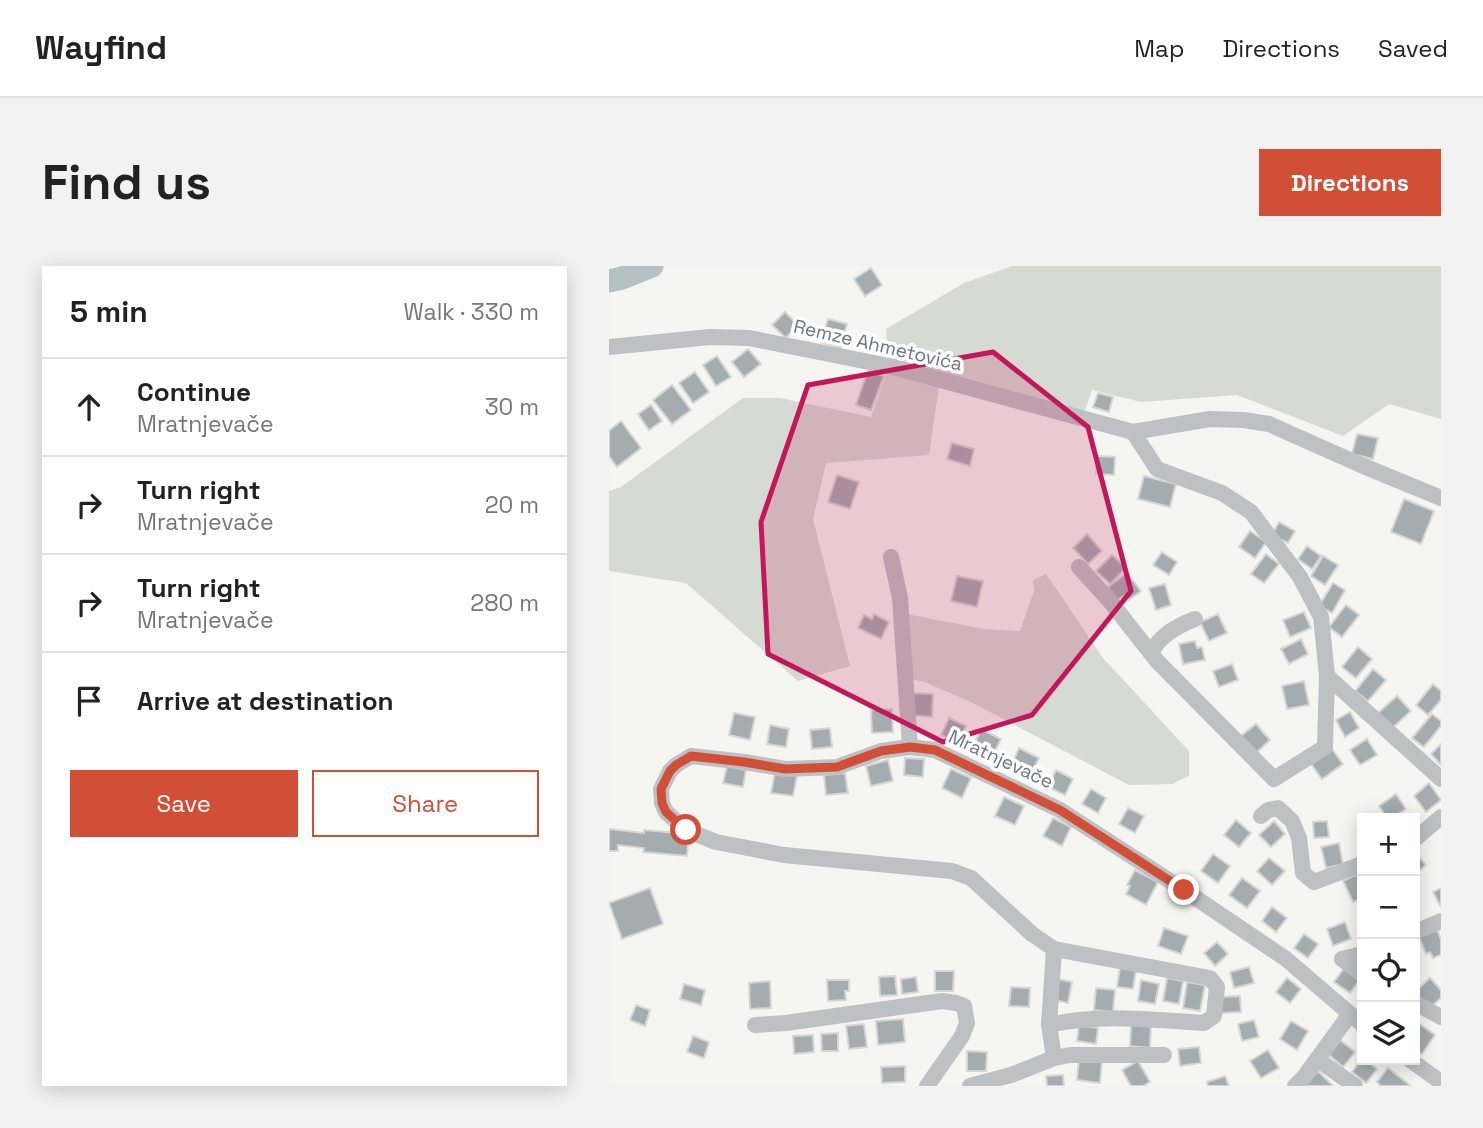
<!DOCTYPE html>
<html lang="en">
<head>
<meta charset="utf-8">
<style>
  body { margin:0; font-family:"Space Grotesk",sans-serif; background:#f2f2f2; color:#222 }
  .controls { position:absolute; right:21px; bottom:21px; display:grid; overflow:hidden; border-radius:0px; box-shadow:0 4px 18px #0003 }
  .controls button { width:63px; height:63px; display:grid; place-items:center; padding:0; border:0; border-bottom:2px solid #e0e0e0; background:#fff; color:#222; font:35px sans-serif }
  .stop { position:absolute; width:21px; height:21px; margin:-16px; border:5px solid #d14f36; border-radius:50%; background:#fff }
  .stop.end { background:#d14f36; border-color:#fff; box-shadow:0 2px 7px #0008 }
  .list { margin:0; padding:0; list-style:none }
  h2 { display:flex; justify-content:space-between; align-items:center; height:91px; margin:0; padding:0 28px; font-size:30px }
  h2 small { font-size:23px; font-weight:400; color:#767676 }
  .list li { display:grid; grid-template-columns:46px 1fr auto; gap:21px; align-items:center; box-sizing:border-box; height:98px; padding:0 28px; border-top:2px solid #e0e0e0 }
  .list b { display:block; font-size:26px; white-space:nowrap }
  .list p { margin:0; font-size:23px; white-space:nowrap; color:#767676 }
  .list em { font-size:23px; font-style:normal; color:#767676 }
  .actions { display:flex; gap:14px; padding:21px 28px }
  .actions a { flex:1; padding:16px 0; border:2px solid #d14f36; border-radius:0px; text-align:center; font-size:24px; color:#d14f36 }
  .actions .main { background:#d14f36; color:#fff }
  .icon { flex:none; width:38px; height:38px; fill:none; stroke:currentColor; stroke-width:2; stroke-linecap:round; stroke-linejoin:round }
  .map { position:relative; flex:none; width:832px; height:820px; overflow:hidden; border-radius:0px }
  header { display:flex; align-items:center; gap:42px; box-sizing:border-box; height:98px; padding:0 35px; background:#fff; border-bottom:2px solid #e0e0e0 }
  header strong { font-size:33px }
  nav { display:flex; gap:38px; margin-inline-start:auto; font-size:24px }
  .intro { display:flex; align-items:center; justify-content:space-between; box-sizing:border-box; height:168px; padding:0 42px }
  h1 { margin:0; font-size:49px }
  .button { padding:18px 32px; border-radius:0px; background:#d14f36; color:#fff; font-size:24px; font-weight:700 }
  main { display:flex; gap:42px; padding:0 42px }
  aside { flex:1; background:#fff; border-radius:0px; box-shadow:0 4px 18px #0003 }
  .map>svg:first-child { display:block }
  .green { fill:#d5dad2 }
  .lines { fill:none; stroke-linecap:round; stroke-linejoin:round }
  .river { stroke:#b5c1c4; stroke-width:23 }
  .building { fill:#a5acb0; stroke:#d6d6d5; stroke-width:2 }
  .minor { stroke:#bdc1c4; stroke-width:16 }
  .route { stroke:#d14f36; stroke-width:9 }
  .marked { fill:#c2185b; fill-opacity:0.2; stroke:#c2185b; stroke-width:5; stroke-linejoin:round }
  .labels { text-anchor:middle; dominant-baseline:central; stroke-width:7; stroke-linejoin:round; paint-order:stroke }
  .street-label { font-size:19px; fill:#677780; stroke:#fff }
</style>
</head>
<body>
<header>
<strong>Wayfind</strong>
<nav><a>Map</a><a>Directions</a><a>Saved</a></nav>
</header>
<div class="intro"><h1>Find us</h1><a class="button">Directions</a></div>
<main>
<aside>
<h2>5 min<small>Walk · 330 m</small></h2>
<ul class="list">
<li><svg class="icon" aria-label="ahead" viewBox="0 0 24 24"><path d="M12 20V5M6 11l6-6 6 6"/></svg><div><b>Continue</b><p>Mratnjevače</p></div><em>30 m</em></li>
<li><svg class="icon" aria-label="right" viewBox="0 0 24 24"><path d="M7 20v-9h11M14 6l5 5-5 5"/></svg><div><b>Turn right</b><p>Mratnjevače</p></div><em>20 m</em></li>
<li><svg class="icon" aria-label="right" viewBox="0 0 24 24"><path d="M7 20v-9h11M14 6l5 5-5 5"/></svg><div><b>Turn right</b><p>Mratnjevače</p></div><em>280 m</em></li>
<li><svg class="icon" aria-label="arrive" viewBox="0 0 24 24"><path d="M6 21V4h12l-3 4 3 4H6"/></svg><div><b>Arrive at destination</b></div></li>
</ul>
<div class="actions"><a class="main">Save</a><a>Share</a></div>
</aside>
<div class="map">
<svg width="832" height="820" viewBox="0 0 832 820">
  <rect width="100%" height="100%" fill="#f5f5f2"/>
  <g class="green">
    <path d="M403 0H832V153L780 138 734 170 628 129 532 136 483 124 473 153 331 114 320 189 217 197 204 253 241 400 189 415 77 317 0 305V225L12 221 134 132H171L262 151 280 100 277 63 355 17Z"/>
    <path d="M437 308 494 392 580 485V510L563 518 520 519 362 436 313 415 296 413 292 347 375 363 411 365 425 325 424 314Z"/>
  </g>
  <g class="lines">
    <path class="river" d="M0 15 13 12 43 0"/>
  </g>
  <g class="building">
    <path d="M262 2 273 19 256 30 245 13Z"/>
    <path d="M176 46 189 59 177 72 163 59Z"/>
    <path d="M219 53 238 58 231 82 212 76Z"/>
    <path d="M139 83 152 98 135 111 123 96Z"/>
    <path d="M108 90 122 111 107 120 94 99Z"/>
    <path d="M259 104 275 110 262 144 247 139Z"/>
    <path d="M86 106 100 126 84 137 70 117Z"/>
    <path d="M63 119 82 144 63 158 44 134Z"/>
    <path d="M489 127 504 131 500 146 484 141Z"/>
    <path d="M42 139 53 155 40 164 29 148Z"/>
    <path d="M12 155 32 182 8 201 0 190V165Z"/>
    <path d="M748 168 769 172 764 193 743 188Z"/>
    <path d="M343 177 365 183 361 200 338 193Z"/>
    <path d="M488 190 506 191 505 209 487 208Z"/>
    <path d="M228 209 250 216 241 243 219 236Z"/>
    <path d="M535 210 567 218 561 241 529 233Z"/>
    <path d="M795 233 825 245 812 278 782 266Z"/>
    <path d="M670 256 686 265 679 277 663 269Z"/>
    <path d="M641 265 657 276 646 292 630 281Z"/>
    <path d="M478 268 493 285 479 298 464 282Z"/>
    <path d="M698 280 712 290 703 303 689 293Z"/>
    <path d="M553 286 568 296 560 309 544 299Z"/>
    <path d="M657 288 670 298 655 317 642 308Z"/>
    <path d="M503 289 517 302 501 318 487 305Z"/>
    <path d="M714 290 729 299 716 319 702 310Z"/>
    <path d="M518 307 532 325 520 334 516 329 508 334 499 321Z"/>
    <path d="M348 310 374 315 368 341 342 335Z"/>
    <path d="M724 317 736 324 723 347 710 340Z"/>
    <path d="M556 318 562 339 547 344 540 322Z"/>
    <path d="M737 339 750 349 733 371 720 361Z"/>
    <path d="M695 346 702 362 681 371 674 354Z"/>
    <path d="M265 348 280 356 272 373 249 362 255 349 263 353Z"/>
    <path d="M609 348 618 367 600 375 591 356Z"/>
    <path d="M692 373 699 388 680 398 672 383Z"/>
    <path d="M586 375 588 382 593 381 596 394 574 398 570 378Z"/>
    <path d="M749 381 763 393 747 412 733 401Z"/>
    <path d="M623 398 629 414 610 421 604 405Z"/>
    <path d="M764 403 777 414 759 435 746 425Z"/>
    <path d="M695 415 700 439 678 443 673 420Z"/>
    <path d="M824 418 832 425V434L819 449 807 439Z"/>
    <path d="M302 427 324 428 323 451 301 449Z"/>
    <path d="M788 430 802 445 782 463 768 448Z"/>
    <path d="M283 443 284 466 263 467 262 444Z"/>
    <path d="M741 446 750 462 736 471 727 454Z"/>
    <path d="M125 447 146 451 141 474 120 469Z"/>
    <path d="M823 448 832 455V460L815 481 803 472Z"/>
    <path d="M340 452 357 460 350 477 332 469Z"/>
    <path d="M647 458 661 474 647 487 632 470Z"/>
    <path d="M161 459 180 463 177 481 158 478Z"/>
    <path d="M221 462 223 481 203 483 201 464Z"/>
    <path d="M372 463 392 473 382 493 363 483Z"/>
    <path d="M758 473 768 489 751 499 741 484Z"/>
    <path d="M832 478V499L822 488Z"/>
    <path d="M410 482 430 492 420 512 401 503Z"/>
    <path d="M723 483 734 498 713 513 702 498Z"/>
    <path d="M296 492 315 493 314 511 295 509Z"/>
    <path d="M279 494 284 515 262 520 257 500Z"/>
    <path d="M118 500 137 504 134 521 114 517Z"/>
    <path d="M342 503 362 512 353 532 333 522Z"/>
    <path d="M447 504 464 513 456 529 439 521Z"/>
    <path d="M166 506 188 510 184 530 162 527Z"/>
    <path d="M236 507 239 527 217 529 215 509Z"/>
    <path d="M820 517 832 534 817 546 805 530Z"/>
    <path d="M482 523 497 532 489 547 473 538Z"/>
    <path d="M787 528 797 543 783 552H778L770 540Z"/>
    <path d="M395 531 415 540 406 559 386 550Z"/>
    <path d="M519 542 535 550 526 567 510 558Z"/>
    <path d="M444 552 462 561 453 580 434 570Z"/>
    <path d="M627 554 642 567 630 581 615 569Z"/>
    <path d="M665 555 676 568 662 581 650 569Z"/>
    <path d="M718 555 720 571 705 572 704 556Z"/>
    <path d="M0 563 35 567V564L80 568 78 590 34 586 35 582 9 579V585H0Z"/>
    <path d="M730 577 734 598 717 602 712 581Z"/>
    <path d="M806 586 817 599 806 608Z"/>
    <path d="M604 588 621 600 609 617 592 605Z"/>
    <path d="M660 592 676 605 663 619 648 605Z"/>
    <path d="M526 604 549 616 537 639 517 628 521 620 518 619Z"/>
    <path d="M753 606V632L744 636 734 615Z"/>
    <path d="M633 612 651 625 638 642 620 629Z"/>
    <path d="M41 622 54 658 13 673 0 637Z"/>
    <path d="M832 622V641L824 626Z"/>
    <path d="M663 641 678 652 667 666 653 655Z"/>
    <path d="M736 656 742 673 724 680 718 663Z"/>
    <path d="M555 662 579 670 572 688 549 680Z"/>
    <path d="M828 663 832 674V689L824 692 821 686 817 688 810 671Z"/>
    <path d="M695 668 709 678 699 692 685 682Z"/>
    <path d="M608 676 619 688 606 700 595 687Z"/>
    <path d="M511 701 527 704 524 723 508 721Z"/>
    <path d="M640 701 645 717 625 722 621 706Z"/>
    <path d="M736 701 751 713 741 727 725 716Z"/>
    <path d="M326 705H345L344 725H326Z"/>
    <path d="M286 710 288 729 271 730 270 711Z"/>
    <path d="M307 711 309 726 293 728 292 713Z"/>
    <path d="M558 712 574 715 570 738 554 735Z"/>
    <path d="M678 712 692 723 681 737 667 726Z"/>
    <path d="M821 712 832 724V732L821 742 806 726Z"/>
    <path d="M449 713 463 716 459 737 445 734Z"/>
    <path d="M218 714H240V725H236L237 734 219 735Z"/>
    <path d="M532 714 550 718 546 738 529 735Z"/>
    <path d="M161 715 162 742 141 743 140 717Z"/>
    <path d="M578 716 596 719 591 745 574 742Z"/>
    <path d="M75 718 96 724 92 739 71 733Z"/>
    <path d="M402 721 421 722 420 741 400 740Z"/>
    <path d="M487 722 506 724 504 746 485 744Z"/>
    <path d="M631 730 632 746 612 747 611 731Z"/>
    <path d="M27 739 41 744 36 760 21 754Z"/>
    <path d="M294 753 296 776 269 779 267 755Z"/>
    <path d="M645 754 650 771 633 775 629 758Z"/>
    <path d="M682 755 699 765 688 784 671 773Z"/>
    <path d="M809 757 826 769 813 788 806 784V761Z"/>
    <path d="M255 758 258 781 240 783 237 760Z"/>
    <path d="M522 758 542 759 541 782 521 780Z"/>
    <path d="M470 759 489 762 487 778 468 775Z"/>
    <path d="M229 767V785H213L212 768Z"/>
    <path d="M204 769 205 786 185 788 184 770Z"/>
    <path d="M84 770 100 776 95 792 78 786Z"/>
    <path d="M731 774 746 786 734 801 720 789Z"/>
    <path d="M590 781 592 797 571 800 569 783Z"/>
    <path d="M659 784 670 802 652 812 641 795Z"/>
    <path d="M358 785 378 786 377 805H358Z"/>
    <path d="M753 792V794H756L768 803 757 817 743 806Z"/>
    <path d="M470 793 493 795 491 817 468 814Z"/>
    <path d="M529 795 541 816 534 820H522L513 804Z"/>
    <path d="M296 800V816L273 817 272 801Z"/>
    <path d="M779 802 802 820H772L768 816Z"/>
    <path d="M709 805 724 820H694Z"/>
    <path d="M454 809 455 820H438L437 810Z"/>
    <path d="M616 810 620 820H599L598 816Z"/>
  </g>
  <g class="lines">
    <g class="minor">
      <path d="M0 81 101 71 140 72 280 100 524 166 601 153 634 154 660 158 752 199 832 232"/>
      <path d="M282 291 291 332 301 481"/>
      <path d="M470 301 500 334 548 395 665 513 716 481 718 410 712 351 691 311 642 246 613 227 548 203 524 166"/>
      <path d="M542 387C551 369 568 360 586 353"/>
      <path d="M718 410 832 513"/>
      <path d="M652 550 659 544 669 542 683 555 690 572 694 607 705 616 753 598"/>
      <path d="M806 573 832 551"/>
      <path d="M806 666 832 655"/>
      <path d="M733 693 753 708"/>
      <path d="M733 693 753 688"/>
      <path d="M806 737 832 751"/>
      <path d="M146 759 177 757 333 735 347 737 355 740 358 757 353 770 318 820"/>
      <path d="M440 759C491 747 544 754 595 757L605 750 608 721 601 712 445 683 423 668 362 612 343 605 175 589 107 576 77 564 57 546 53 537 52 523 61 505 67 499 82 490 136 496 176 503 228 501 272 485 301 481 326 484 451 544 575 624 677 693 753 758"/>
      <path d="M445 792 440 759 445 683"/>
      <path d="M708 793 746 820"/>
      <path d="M801 794 832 816"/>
      <path d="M361 820 402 809 445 792 461 789H555"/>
      <path d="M686 820 695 811 741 748"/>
    </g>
  </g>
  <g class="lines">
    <path class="route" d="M77 564 57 546 53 537 52 523 61 505 67 499 82 490 135 496 176 503 228 501 272 485 301 481 326 484 451 544 575 624"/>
  </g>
  <path class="marked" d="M384 86 479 161 522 325 423 449 334 476 159 388 152 256 199 119Z"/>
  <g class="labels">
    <g class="street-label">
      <text transform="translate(269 79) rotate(13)">Remze Ahmetovića</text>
      <text transform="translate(392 493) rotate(25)">Mratnjevače</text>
    </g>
  </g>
</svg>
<div class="controls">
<button>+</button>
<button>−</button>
<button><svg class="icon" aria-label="locate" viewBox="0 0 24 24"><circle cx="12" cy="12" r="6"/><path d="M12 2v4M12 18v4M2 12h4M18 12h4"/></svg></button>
<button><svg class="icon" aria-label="layers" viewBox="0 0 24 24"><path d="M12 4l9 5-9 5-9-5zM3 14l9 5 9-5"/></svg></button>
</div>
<div class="stop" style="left:77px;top:564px"></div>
<div class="stop end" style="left:575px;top:624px"></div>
</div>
</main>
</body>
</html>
